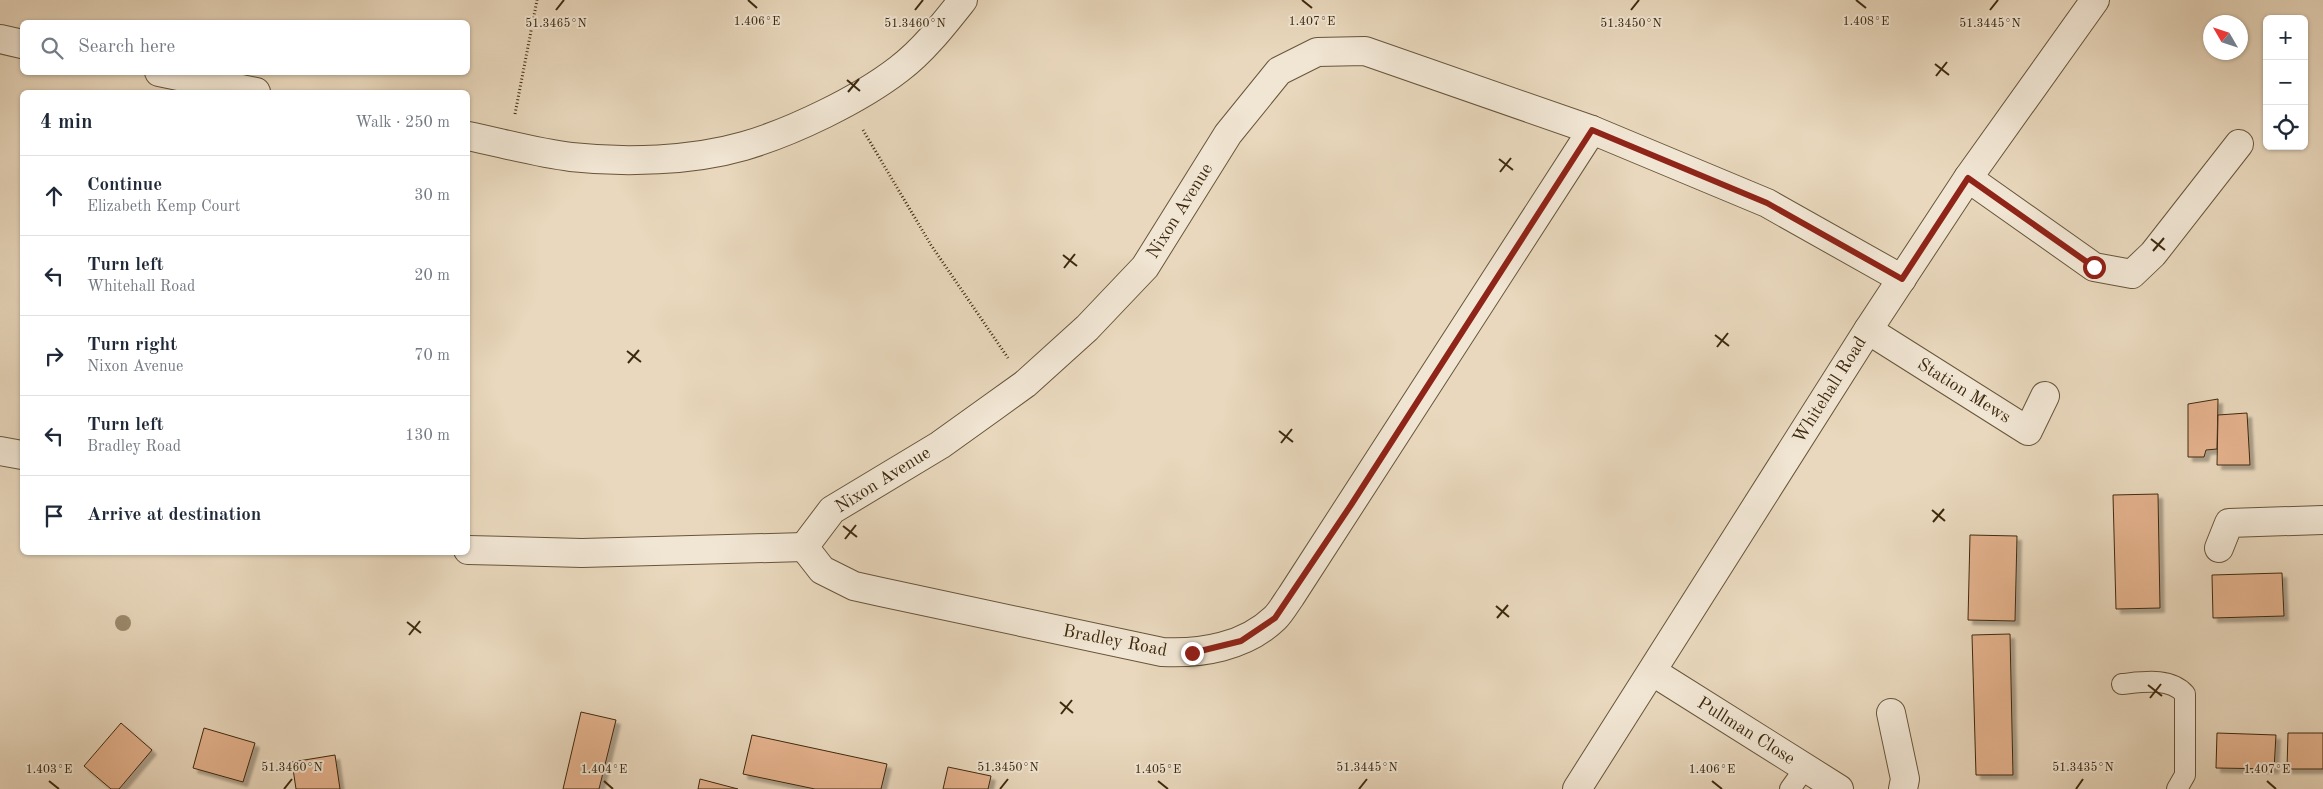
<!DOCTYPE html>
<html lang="en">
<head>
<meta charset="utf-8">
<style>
  body { margin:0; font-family:"Old Standard TT",serif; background:#f2f2f3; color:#1f2937 }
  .controls { position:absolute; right:15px; top:15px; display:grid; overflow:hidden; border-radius:8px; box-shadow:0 1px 4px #0004 }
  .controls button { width:45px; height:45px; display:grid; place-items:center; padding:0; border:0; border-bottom:1px solid #e0e1e3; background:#fff; color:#1f2937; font:25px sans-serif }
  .compass { position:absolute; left:2203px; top:15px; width:45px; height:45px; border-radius:50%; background:#fff; box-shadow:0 1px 4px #0004; rotate:309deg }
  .stop { position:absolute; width:15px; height:15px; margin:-11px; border:4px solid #8f2418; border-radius:50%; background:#fff }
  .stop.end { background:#8f2418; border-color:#fff; box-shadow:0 1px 5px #0008 }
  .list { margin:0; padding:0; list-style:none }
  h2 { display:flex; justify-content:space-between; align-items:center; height:65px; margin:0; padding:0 20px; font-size:21px }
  h2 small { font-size:16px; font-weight:400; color:#747a83 }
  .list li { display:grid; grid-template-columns:32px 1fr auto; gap:15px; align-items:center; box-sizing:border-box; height:80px; padding:0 20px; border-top:1px solid #e0e1e3 }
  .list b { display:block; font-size:19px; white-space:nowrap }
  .list p { margin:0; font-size:16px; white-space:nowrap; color:#747a83 }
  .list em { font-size:16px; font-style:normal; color:#747a83 }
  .icon { flex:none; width:28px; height:28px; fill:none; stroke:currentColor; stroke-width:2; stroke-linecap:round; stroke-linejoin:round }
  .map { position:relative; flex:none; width:2323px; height:789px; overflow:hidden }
  .search { position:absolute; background:#fff; box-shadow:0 1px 4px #0004; left:20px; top:20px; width:450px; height:55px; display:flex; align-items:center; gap:12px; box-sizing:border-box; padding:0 18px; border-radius:8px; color:#747a83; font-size:19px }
  .panel { position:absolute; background:#fff; box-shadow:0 1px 4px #0004; left:20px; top:90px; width:450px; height:465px; border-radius:8px }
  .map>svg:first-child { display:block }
  .building { fill:#e5b38e; stroke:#3d290e; filter:url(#shadow) }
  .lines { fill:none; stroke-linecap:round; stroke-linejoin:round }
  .service-casing { stroke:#68553a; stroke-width:22 }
  .minor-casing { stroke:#68553a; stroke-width:30 }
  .path { stroke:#3d290e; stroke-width:3; stroke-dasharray:1 2.5; stroke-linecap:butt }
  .service { stroke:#f1e6d4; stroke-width:20 }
  .minor { stroke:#f1e6d4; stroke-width:28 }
  .tree { fill:#9b8c6e }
  .route { stroke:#8f2418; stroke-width:6 }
  .ticks { fill:none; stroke:#3d290e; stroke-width:2 }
  .labels { text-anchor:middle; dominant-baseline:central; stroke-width:4; stroke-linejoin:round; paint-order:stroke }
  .street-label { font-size:18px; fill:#3d290e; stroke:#f1e6d4 }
  .ticks-label { font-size:12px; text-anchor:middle; fill:#3d290e; stroke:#f1e6d4; stroke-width:4; stroke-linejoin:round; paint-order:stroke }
</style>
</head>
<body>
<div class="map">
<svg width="2323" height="789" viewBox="0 0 2323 789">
  <defs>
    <filter id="shadow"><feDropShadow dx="4.5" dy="4.5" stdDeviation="1" flood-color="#0004"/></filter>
  </defs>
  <rect width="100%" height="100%" fill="#e9d8bd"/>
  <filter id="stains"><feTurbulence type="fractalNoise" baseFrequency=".004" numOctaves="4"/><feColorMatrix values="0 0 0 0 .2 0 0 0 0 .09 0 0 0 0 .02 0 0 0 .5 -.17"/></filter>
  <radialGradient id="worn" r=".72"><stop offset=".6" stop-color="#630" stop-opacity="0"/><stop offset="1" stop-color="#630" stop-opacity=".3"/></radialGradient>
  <g class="building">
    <path d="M2218 399 2217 449 2206 450 2204 457H2188V404Z"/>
    <path d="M2247 413 2250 465H2217L2218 415Z"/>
    <path d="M2158 494 2160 608 2116 609 2113 495Z"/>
    <path d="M1970 535 2017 536 2015 621 1968 620Z"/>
    <path d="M2282 573 2284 616 2213 618 2212 575Z"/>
    <path d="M2010 634 2013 775H1976L1972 635Z"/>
    <path d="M581 712 616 720 599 789H563Z"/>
    <path d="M121 723 152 750 119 789H111L84 766Z"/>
    <path d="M204 728 255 743 243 782 193 768Z"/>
    <path d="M2217 733 2276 735 2274 769 2216 768Z"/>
    <path d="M2288 733H2323V769H2287Z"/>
    <path d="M752 735 887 764 881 789H815L743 774Z"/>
    <path d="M335 755 340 789H296L292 762Z"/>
    <path d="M948 767 991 776 988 789H943Z"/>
    <path d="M700 779 738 789H698Z"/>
  </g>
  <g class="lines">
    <g class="service-casing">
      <g id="service">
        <path d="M2122 684C2143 682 2170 677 2185 694V775L2177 789"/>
        <path d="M1790 789 1805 768"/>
      </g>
    </g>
    <g class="minor-casing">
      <g id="minor">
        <path d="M0 39 22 44"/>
        <path d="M159 72 256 92"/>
        <path d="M468 136C502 143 537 153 571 157 625 163 692 161 744 146 792 132 859 100 899 69 923 51 944 24 963 0"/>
        <path d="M1968 178 2094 267 2132 274 2153 254 2239 144"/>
        <path d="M1868 330 2028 431 2045 396"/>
        <path d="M0 451 22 455"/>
        <path d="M804 547 832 510 940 445 993 407 1025 384 1087 328 1145 267 1228 134 1279 71 1317 52 1365 51 1592 130 1767 203 1902 279"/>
        <path d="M804 547 822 570 854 586 881 592 1162 652C1201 654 1245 647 1275 618 1281 612 1286 603 1291 596L1592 130"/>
        <path d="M2219 548 2229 523 2323 520"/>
        <path d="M468 550 582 553 804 547"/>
        <path d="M1653 672 1839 789"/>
        <path d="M1891 713 1905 779 1903 789"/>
        <path d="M1577 789 1868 330 1968 178 2095 0"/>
      </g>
    </g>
    <g class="path">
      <path d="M515 114 537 0"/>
      <path d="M863 130 931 245 1008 358"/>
    </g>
    <use href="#service" class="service"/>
    <use href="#minor" class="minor"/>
  </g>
  <circle class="tree" cx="123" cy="623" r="8"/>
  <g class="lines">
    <path class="route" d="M1192 653 1241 641 1275 618 1351 505 1592 130 1767 203 1902 279 1968 178 2094 267"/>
  </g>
  <path class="ticks" d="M748 0 757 8M1302 0 1312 8M1856 0 1866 8M556 10 564 0M915 10 923 0M1631 10 1639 0M1990 10 1998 0M1935 64 1949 75M1936 76 1947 62M847 80 860 91M848 92 859 79M1499 159 1513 170M1500 172 1511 158M2151 239 2165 250M2153 251 2164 238M1063 255 1077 266M1064 268 1075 254M1715 335 1729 346M1717 347 1728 333M627 351 641 362M628 363 639 350M1279 431 1293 442M1281 443 1292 429M1932 510 1945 521M1933 522 1944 509M843 526 857 537M845 539 856 525M1496 606 1509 617M1497 618 1508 605M407 622 421 633M409 635 420 621M2148 685 2162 696M2150 698 2161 684M1060 702 1073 713M1061 714 1072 700M49 781 59 789M604 781 613 789M1158 781 1168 789M1712 781 1722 789M2267 781 2276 789M284 789 292 779M1000 789 1008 779M1359 789 1367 779M2076 789 2083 779"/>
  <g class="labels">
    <g class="street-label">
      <text transform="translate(1180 211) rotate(-58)">Nixon Avenue</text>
      <text transform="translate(1830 390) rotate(-58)">Whitehall Road</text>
      <text transform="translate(1964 391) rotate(32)">Station Mews</text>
      <text transform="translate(883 480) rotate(-32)">Nixon Avenue</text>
      <text transform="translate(1115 641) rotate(11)">Bradley Road</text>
      <text transform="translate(1746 731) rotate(32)">Pullman Close</text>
    </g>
  </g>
  <g class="ticks-label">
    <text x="1866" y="25">1.408°E</text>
    <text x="757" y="25">1.406°E</text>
    <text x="1312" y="25">1.407°E</text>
    <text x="556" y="27">51.3465°N</text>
    <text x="915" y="27">51.3460°N</text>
    <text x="1631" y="27">51.3450°N</text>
    <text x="1990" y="27">51.3445°N</text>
    <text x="292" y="771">51.3460°N</text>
    <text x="1008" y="771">51.3450°N</text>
    <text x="1367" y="771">51.3445°N</text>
    <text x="2083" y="771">51.3435°N</text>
    <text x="49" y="773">1.403°E</text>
    <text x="604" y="773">1.404°E</text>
    <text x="1158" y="773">1.405°E</text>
    <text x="1712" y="773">1.406°E</text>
    <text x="2267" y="773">1.407°E</text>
  </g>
  <rect width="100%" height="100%" filter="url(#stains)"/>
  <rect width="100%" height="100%" fill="url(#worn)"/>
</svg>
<div class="controls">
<button>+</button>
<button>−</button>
<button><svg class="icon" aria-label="locate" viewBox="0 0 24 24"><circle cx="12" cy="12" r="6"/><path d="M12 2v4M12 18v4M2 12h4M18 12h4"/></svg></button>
</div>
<svg class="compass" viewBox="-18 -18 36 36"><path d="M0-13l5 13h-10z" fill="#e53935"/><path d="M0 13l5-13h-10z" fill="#747a83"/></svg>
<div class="stop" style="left:2094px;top:267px"></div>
<div class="stop end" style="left:1192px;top:653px"></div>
<div class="search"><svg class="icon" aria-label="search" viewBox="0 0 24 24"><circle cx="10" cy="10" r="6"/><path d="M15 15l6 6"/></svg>Search here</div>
<section class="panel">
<h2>4 min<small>Walk · 250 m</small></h2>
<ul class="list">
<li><svg class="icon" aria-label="ahead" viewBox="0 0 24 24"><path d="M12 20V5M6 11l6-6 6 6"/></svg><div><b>Continue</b><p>Elizabeth Kemp Court</p></div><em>30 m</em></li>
<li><svg class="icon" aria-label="left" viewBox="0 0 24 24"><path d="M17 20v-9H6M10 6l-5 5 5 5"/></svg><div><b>Turn left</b><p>Whitehall Road</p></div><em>20 m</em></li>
<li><svg class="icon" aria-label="right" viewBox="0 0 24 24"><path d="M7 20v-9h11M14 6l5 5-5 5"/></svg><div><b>Turn right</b><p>Nixon Avenue</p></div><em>70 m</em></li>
<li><svg class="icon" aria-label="left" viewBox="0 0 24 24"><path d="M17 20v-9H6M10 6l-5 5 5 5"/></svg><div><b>Turn left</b><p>Bradley Road</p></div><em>130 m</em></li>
<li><svg class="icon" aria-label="arrive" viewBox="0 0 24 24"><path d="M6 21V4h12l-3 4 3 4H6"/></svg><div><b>Arrive at destination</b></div></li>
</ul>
</section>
</div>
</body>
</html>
